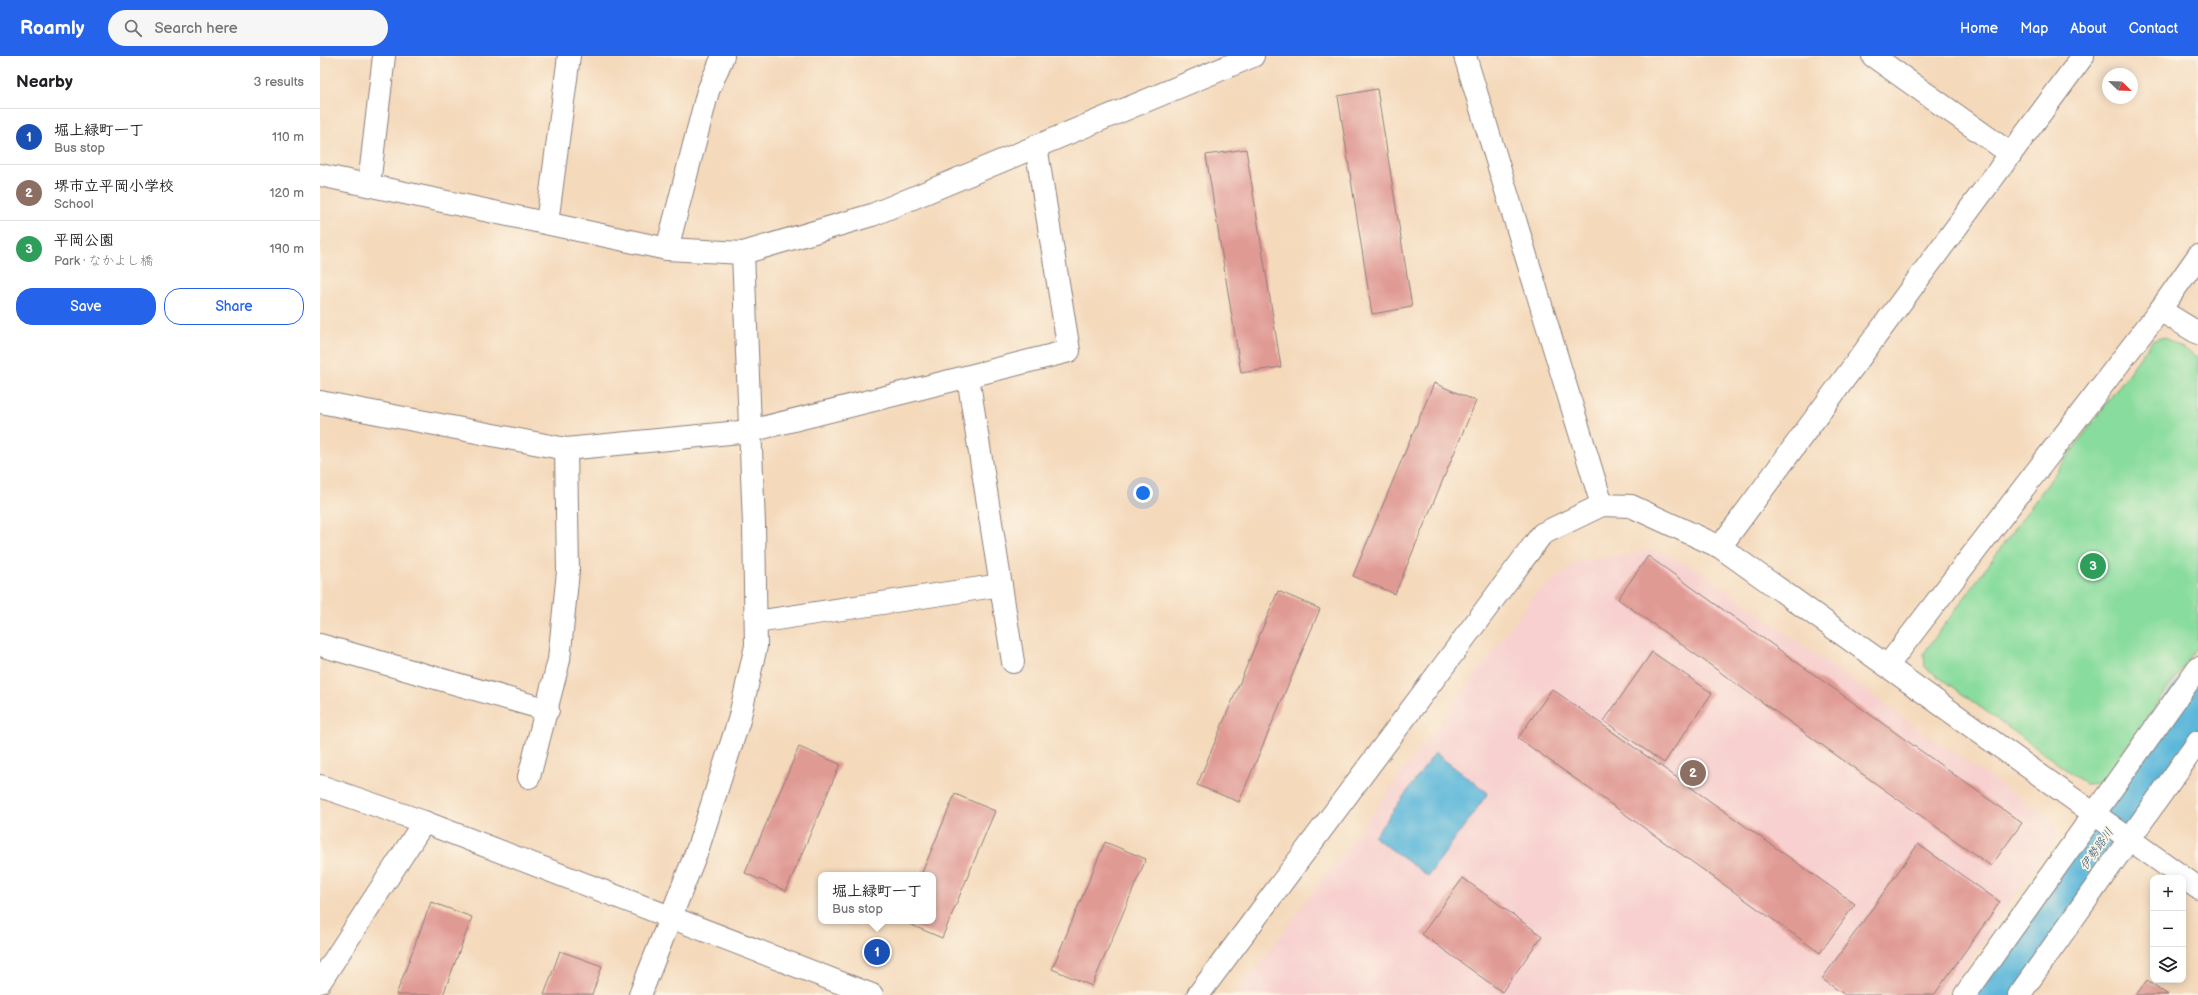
<!DOCTYPE html>
<html lang="en">
<head>
<meta charset="utf-8">
<style>
  body { margin:0; font-family:"Balsamiq Sans","Klee One",sans-serif; background:#f6f6f6; color:#202124 }
  .controls { position:absolute; right:12px; bottom:12px; display:grid; overflow:hidden; border-radius:8px; box-shadow:0 2px 10px #0003 }
  .controls button { width:36px; height:36px; display:grid; place-items:center; padding:0; border:0; border-bottom:1px solid #e0e0e0; background:#fff; color:#202124; font:20px sans-serif }
  .compass { position:absolute; left:1782px; top:12px; width:36px; height:36px; border-radius:50%; background:#fff; box-shadow:0 2px 10px #0003; rotate:113deg }
  .you { position:absolute; left:823px; top:437px; width:14px; height:14px; margin:-10px; border:3px solid #fff; border-radius:50%; background:#1a73e8; box-shadow:0 0 0 6px #1a73e833 }
  .badge { display:grid; place-items:center; width:26px; height:26px; border-radius:50%; background:#2563eb; color:#fff; font-size:13px; font-weight:700 }
  .pin { position:absolute; translate:-50% -50%; border:2px solid #fff; box-shadow:0 1px 4px #0006 }
  .popup { position:absolute; left:498px; top:816px; width:118px; height:52px; box-sizing:border-box; display:grid; place-content:center; border-radius:8px; background:#fff; filter:drop-shadow(0 1px 3px #0005); font-size:13px; white-space:nowrap; color:#757577 }
  .popup b { font-size:15px; color:#202124 }
  .popup::after { content:''; position:absolute; left:50%; top:100%; margin-left:-8px; border:8px solid transparent; border-top-color:#fff }
  .list { margin:0; padding:0; list-style:none }
  h2 { display:flex; justify-content:space-between; align-items:center; height:52px; margin:0; padding:0 16px; font-size:17px }
  h2 small { font-size:13px; font-weight:400; color:#757577 }
  .list li { display:grid; grid-template-columns:26px 1fr auto; gap:12px; align-items:center; box-sizing:border-box; height:56px; padding:0 16px; border-top:1px solid #e0e0e0 }
  .list b { display:block; font-size:15px; white-space:nowrap }
  .list p { margin:0; font-size:13px; white-space:nowrap; color:#757577 }
  .list em { font-size:13px; font-style:normal; color:#757577 }
  .actions { display:flex; gap:8px; padding:12px 16px }
  .actions a { flex:1; padding:9px 0; border:1px solid #2563eb; border-radius:16px; text-align:center; font-size:14px; color:#2563eb }
  .actions .main { background:#2563eb; color:#fff }
  .icon { flex:none; width:22px; height:22px; fill:none; stroke:currentColor; stroke-width:2; stroke-linecap:round; stroke-linejoin:round }
  .map { position:relative; flex:none; width:1878px; height:939px; overflow:hidden }
  header { display:flex; align-items:center; gap:24px; box-sizing:border-box; height:56px; padding:0 20px; background:#2563eb; color:#fff }
  header strong { font-size:19px }
  nav { display:flex; gap:22px; margin-inline-start:auto; font-size:14px }
  .search { width:280px; height:36px; background:#f6f6f6; display:flex; align-items:center; gap:10px; box-sizing:border-box; padding:0 14px; border-radius:22px; color:#757577; font-size:15px }
  main { display:flex }
  aside { flex:1; background:#fff }
  .map>svg:first-child { display:block }
  .built { fill:#f7d0cf }
  .green { fill:#88dc9d; stroke:#557f6c }
  .water { fill:#5cb7da; stroke:#3f6c8a }
  .lines { fill:none; stroke-linecap:round; stroke-linejoin:round }
  .river { stroke:#5cb7da; stroke-width:60 }
  .building { fill:#e09a94 }
  .minor-casing { stroke:#8b7e7b; stroke-width:24 }
  .minor { stroke:#fff; stroke-width:22 }
  .labels { text-anchor:middle; dominant-baseline:central; stroke-width:3.5; stroke-linejoin:round; paint-order:stroke }
  .water-label { font-size:12px; font-style:italic; fill:#365673; stroke:#fcf5e5 }
</style>
</head>
<body>
<header>
<strong>Roamly</strong>
<div class="search"><svg class="icon" aria-label="search" viewBox="0 0 24 24"><circle cx="10" cy="10" r="6"/><path d="M15 15l6 6"/></svg>Search here</div>
<nav><a>Home</a><a>Map</a><a>About</a><a>Contact</a></nav>
</header>
<main>
<aside>
<h2>Nearby<small>3 results</small></h2>
<ul class="list">
<li><span class="badge" style="background:#1a4fb4">1</span><div><b>堀上緑町一丁</b><p>Bus stop</p></div><em>110 m</em></li>
<li><span class="badge" style="background:#8d6e63">2</span><div><b>堺市立平岡小学校</b><p>School</p></div><em>120 m</em></li>
<li><span class="badge" style="background:#2e9e5b">3</span><div><b>平岡公園</b><p>Park · なかよし橋</p></div><em>190 m</em></li>
</ul>
<div class="actions"><a class="main">Save</a><a>Share</a></div>
</aside>
<div class="map">
<svg width="1878" height="939" viewBox="0 0 1878 939">
  <rect width="100%" height="100%" fill="#fcf5e5"/>
  <filter id="ink" filterUnits="userSpaceOnUse"><feTurbulence type="fractalNoise" baseFrequency=".025" numOctaves="2"/><feDisplacementMap in="SourceGraphic" scale="8" xChannelSelector="R" yChannelSelector="G"/><feConvolveMatrix kernelMatrix="1 2 1 2 8 2 1 2 1" color-interpolation-filters="sRGB"/></filter>
  <filter id="wash" filterUnits="userSpaceOnUse"><feTurbulence type="fractalNoise" baseFrequency=".012" numOctaves="4" result="noise"/><feDisplacementMap in="SourceGraphic" scale="16" xChannelSelector="R" yChannelSelector="G"/><feGaussianBlur stdDeviation="0.9" result="paint"/><feColorMatrix in="noise" values="0 0 0 0 0 0 0 0 0 0 0 0 0 0 0 0 0 1.4 0 .05"/><feComposite in="paint" operator="in"/></filter>
  <g filter="url(#wash)">
    <rect width="100%" height="100%" fill="#f4d9bb"/>
    <path class="built" d="M1335 494 1376 512 1592 668 1736 767 1737 781 1625 939H916L1216 538 1257 506Z"/>
    <path class="green" d="M1844 281 1878 301V590L1781 727 1766 728 1605 611 1604 597 1832 285Z"/>
    <path class="water" d="M1115 697 1168 737 1108 820 1054 781Z"/>
    <g class="lines">
      <path class="river" d="M1676 939 1878 646"/>
    </g>
    <g id="blocks">
      <g class="building">
        <path d="M1057 33 1092 251 1052 258 1018 40Z"/>
        <path d="M926 93 961 311 921 317 886 99Z"/>
        <path d="M1114 327 1156 345 1075 538 1033 520Z"/>
        <path d="M1328 500 1702 767 1671 810 1298 543Z"/>
        <path d="M958 535 1000 553 919 746 877 729Z"/>
        <path d="M1332 596 1392 637 1344 707 1284 665Z"/>
        <path d="M1232 633 1535 848 1500 897 1198 682Z"/>
        <path d="M479 691 520 708 466 835 425 817Z"/>
        <path d="M635 738 675 755 622 882 582 865H613V819H601Z"/>
        <path d="M785 786 826 803 772 930 732 913Z"/>
        <path d="M1598 788 1680 846 1614 939H1525L1502 923Z"/>
        <path d="M1143 822 1222 880 1182 936 1102 878Z"/>
        <path d="M111 846 152 861 123 939H76Z"/>
        <path d="M240 895 282 910 272 939H224Z"/>
        <path d="M1827 924 1848 939H1816Z"/>
      </g>
    </g>
  </g>
  <g filter="url(#ink)">
    <use href="#blocks" fill-opacity="0" stroke="#8b7e7b" stroke-width="1"/>
    <g class="lines">
      <g class="minor-casing">
        <g id="minor">
          <path d="M1145 0 1282 449"/>
          <path d="M1553 0 1691 98"/>
          <path d="M0 119 347 193 423 197 552 159 933 0"/>
          <path d="M49 129 64 0"/>
          <path d="M227 167 249 0"/>
          <path d="M347 193 388 35 403 0"/>
          <path d="M1840 254 1878 277"/>
          <path d="M648 321 693 606"/>
          <path d="M0 346 246 393 430 375 749 295 716 90"/>
          <path d="M1400 491 1763 0"/>
          <path d="M436 566 681 529"/>
          <path d="M0 589 228 654"/>
          <path d="M1568 609 1840 254 1878 200"/>
          <path d="M209 721 239 604 248 515 246 393"/>
          <path d="M0 730 104 766 552 939"/>
          <path d="M0 926 104 766"/>
          <path d="M320 939 378 792 419 664 436 590 434 468 423 197"/>
          <path d="M878 939 1222 478 1282 449 1311 450 1400 491 1878 832"/>
          <path d="M1645 939 1878 612"/>
          <path d="M1699 939 1878 686"/>
        </g>
      </g>
      <use href="#minor" class="minor"/>
    </g>
  </g>
  <g class="labels">
    <g class="water-label">
      <text transform="translate(1777 793) rotate(-55)">伊勢路川</text>
    </g>
  </g>
</svg>
<div class="controls">
<button>+</button>
<button>−</button>
<button><svg class="icon" aria-label="layers" viewBox="0 0 24 24"><path d="M12 4l9 5-9 5-9-5zM3 14l9 5 9-5"/></svg></button>
</div>
<svg class="compass" viewBox="-18 -18 36 36"><path d="M0-13l5 13h-10z" fill="#e53935"/><path d="M0 13l5-13h-10z" fill="#757577"/></svg>
<div class="you"></div>
<div class="pin badge" style="left:557px;top:896px;background:#1a4fb4">1</div>
<div class="popup"><b>堀上緑町一丁</b>Bus stop</div>
<div class="pin badge" style="left:1373px;top:717px;background:#8d6e63">2</div>
<div class="pin badge" style="left:1773px;top:510px;background:#2e9e5b">3</div>
</div>
</main>
</body>
</html>
